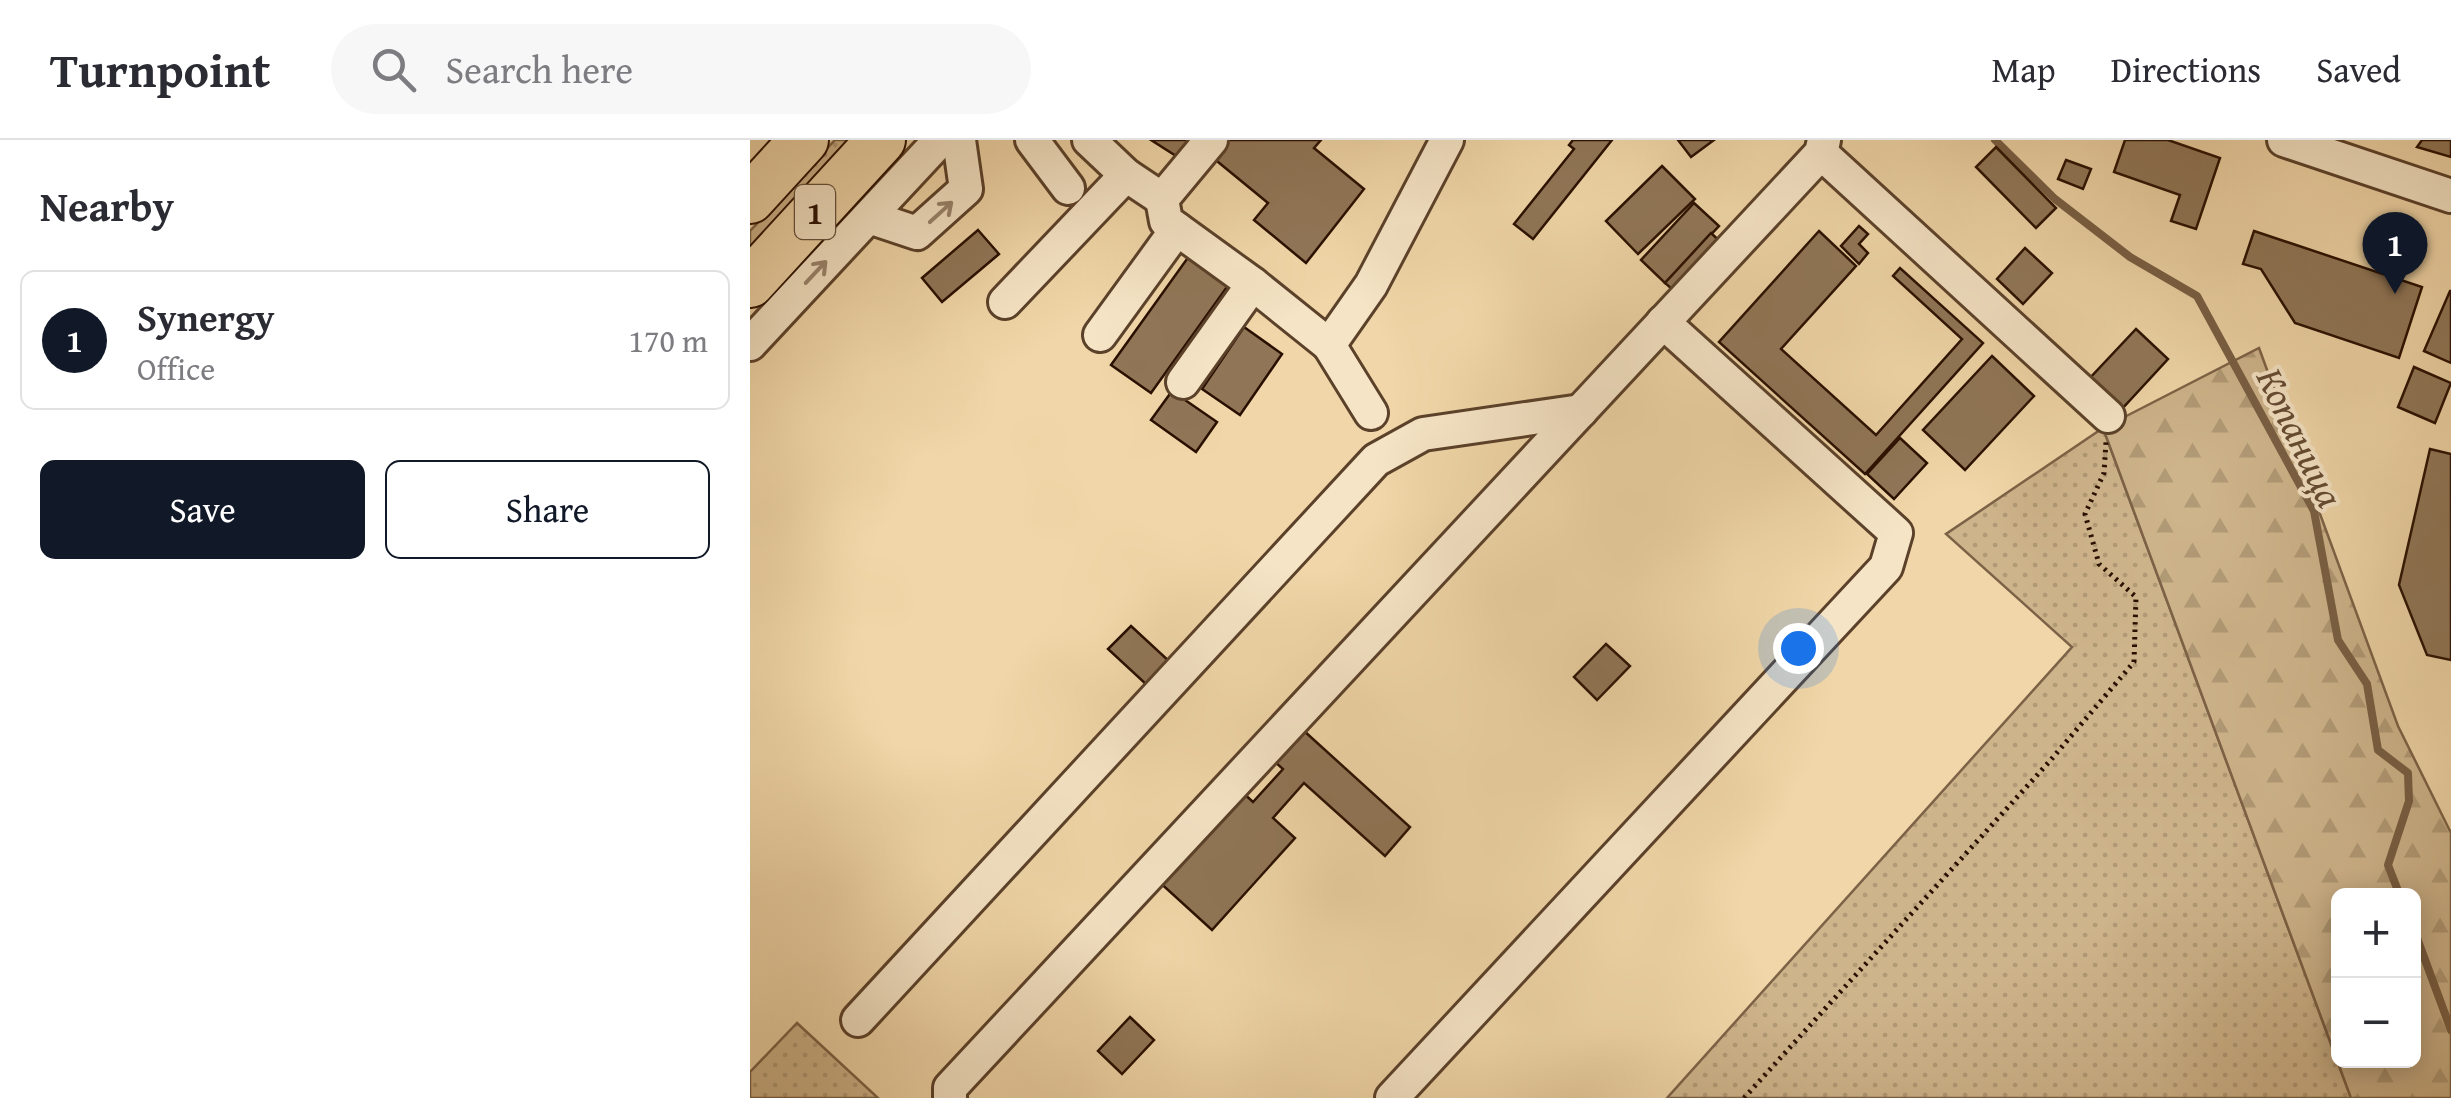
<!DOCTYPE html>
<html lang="en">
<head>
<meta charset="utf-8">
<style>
  body { margin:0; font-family:"Gentium Book Plus",serif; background:#f7f7f7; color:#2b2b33 }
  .controls { position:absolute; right:30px; bottom:30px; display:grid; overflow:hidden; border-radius:15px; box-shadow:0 5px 25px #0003 }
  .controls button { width:90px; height:90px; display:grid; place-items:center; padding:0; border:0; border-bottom:2px solid #e1e1e2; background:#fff; color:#2b2b33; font:50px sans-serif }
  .you { position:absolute; left:1048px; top:508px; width:35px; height:35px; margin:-25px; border:8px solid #fff; border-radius:50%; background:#1a73e8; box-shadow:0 0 0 15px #1a73e833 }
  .badge { display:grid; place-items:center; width:65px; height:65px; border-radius:50%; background:#111827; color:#fff; font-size:32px; font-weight:700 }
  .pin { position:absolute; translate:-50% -82px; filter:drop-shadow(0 2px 5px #0008) }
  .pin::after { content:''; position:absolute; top:52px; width:35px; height:30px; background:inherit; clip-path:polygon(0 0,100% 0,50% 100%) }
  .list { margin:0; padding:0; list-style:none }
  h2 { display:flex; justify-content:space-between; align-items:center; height:130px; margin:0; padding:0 40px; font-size:42px }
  h2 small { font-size:32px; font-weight:400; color:#7c7c81 }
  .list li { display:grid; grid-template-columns:65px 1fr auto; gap:30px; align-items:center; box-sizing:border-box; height:140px; margin:0 20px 20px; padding:0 20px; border:2px solid #e1e1e2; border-radius:15px }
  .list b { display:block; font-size:38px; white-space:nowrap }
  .list p { margin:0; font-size:32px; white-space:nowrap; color:#7c7c81 }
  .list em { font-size:32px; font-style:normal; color:#7c7c81 }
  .actions { display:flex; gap:20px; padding:30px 40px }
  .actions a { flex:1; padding:22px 0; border:2px solid #111827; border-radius:15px; text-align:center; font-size:35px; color:#111827 }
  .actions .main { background:#111827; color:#fff }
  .icon { flex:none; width:55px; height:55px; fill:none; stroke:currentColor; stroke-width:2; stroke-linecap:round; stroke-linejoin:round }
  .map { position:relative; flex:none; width:1701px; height:958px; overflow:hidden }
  header { display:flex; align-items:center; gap:60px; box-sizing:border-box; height:140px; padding:0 50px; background:#fff; border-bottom:2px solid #e1e1e2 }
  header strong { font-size:48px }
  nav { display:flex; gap:55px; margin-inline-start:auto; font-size:35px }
  .search { width:700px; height:90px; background:#f7f7f7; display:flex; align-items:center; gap:25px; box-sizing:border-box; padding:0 35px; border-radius:55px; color:#7c7c81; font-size:38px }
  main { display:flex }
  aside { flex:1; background:#fff }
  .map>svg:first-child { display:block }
  .grass { fill:url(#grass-dots); stroke:#7c6246; stroke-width:2.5 }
  .forest { fill:url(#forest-firs); stroke:#7c6246; stroke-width:2.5; fill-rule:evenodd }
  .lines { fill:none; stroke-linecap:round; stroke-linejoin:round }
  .stream { stroke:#785e43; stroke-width:8 }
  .building { fill:#907657; stroke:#290f00; stroke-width:2.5 }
  .minor-casing { stroke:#5b412a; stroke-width:38 }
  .highway-casing { stroke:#290f00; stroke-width:52 }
  .path { stroke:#290f00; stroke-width:5; stroke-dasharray:2.5 5; stroke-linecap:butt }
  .minor { stroke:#f5e4c6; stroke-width:32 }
  .highway { stroke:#f0d6a8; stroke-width:48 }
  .oneway { stroke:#99846d }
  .labels { text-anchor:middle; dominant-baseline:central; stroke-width:8; stroke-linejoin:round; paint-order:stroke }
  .shield { fill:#f5e4c6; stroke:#664f3b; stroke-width:2.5 }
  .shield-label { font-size:32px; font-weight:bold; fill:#290f00 }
  .water-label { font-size:38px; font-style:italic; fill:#644a32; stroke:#f5e4c6 }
</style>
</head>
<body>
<header>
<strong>Turnpoint</strong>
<div class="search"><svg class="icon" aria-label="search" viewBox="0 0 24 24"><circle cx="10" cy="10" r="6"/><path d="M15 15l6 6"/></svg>Search here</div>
<nav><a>Map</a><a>Directions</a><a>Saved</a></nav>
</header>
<main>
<aside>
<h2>Nearby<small></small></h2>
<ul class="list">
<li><span class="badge">1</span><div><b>Synergy</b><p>Office</p></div><em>170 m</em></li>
</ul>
<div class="actions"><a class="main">Save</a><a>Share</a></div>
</aside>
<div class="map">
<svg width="1701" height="958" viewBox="0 0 1701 958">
  <defs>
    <pattern id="grass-dots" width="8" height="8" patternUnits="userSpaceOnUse" patternTransform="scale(2.5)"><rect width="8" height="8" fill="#ceb48b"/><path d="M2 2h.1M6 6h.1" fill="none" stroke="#b19a76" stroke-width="1.8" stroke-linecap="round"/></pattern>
    <pattern id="forest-firs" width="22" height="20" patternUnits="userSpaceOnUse" patternTransform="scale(2.5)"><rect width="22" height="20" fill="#ceb48b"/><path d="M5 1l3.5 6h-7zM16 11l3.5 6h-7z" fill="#b19a76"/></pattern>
  </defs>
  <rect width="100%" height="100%" fill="#f0d6a8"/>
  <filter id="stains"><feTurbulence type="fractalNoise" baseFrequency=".002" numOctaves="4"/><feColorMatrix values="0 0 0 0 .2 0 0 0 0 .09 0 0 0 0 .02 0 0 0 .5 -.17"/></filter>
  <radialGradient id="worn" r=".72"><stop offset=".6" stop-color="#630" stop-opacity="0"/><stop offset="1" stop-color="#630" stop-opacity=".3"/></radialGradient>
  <g class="grass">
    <path d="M85 0H99L0 107V91Z"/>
    <path d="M1353 288 1601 958H917L1322 507 1196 394Z"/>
    <path d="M47 883 128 958H0V932Z"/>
  </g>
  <path class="forest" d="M1509 208 1648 586 1701 693V958H1601L1353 288ZM1588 756H1664V920H1588Z"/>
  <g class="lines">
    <g class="stream">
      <path d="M1245 0 1305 59 1380 117 1447 156 1564 371 1588 500 1617 544 1628 610 1658 633 1659 661 1638 725 1650 756"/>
      <path d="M1664 790 1701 890"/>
    </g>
  </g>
  <g class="building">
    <path d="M401 0H449L434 21Z"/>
    <path d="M476 0H571L564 8 614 49 556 123 504 80 518 63 462 17Z"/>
    <path d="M823 0H862L783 99 764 84 824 9 819 5Z"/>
    <path d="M928 0H964L941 17Z"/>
    <path d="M1375 0H1418L1470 18 1446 89 1421 81 1430 55 1364 32Z"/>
    <path d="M1672 0H1701V17L1667 7Z"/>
    <path d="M1246 7 1306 68 1286 88 1226 27Z"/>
    <path d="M1316 20 1341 29 1333 49 1308 39Z"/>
    <path d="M912 26 945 59 888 114 856 81Z"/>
    <path d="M944 63 969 86 915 143 891 120Z"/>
    <path d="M1109 86 1118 94 1109 104 1118 113 1109 124 1091 106Z"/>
    <path d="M228 90 249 114 192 162 172 138Z"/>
    <path d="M1069 91 1106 126 1031 209 1126 295 1212 199 1143 136 1150 128 1233 203 1115 334 969 202Z"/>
    <path d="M1504 91 1672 147 1649 218 1545 183 1511 129 1493 124Z"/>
    <path d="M961 93 976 107 930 156 915 143Z"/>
    <path d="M1275 108 1302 133 1273 164 1247 139Z"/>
    <path d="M442 112 482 140 401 253 361 225Z"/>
    <path d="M1700 151H1701V223L1674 211Z"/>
    <path d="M494 187 532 214 490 275 452 249Z"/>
    <path d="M1386 189 1418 219 1371 270 1339 239Z"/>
    <path d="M1242 216 1284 256 1215 330 1173 290Z"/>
    <path d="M1664 227 1701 243 1685 283 1648 267Z"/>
    <path d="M422 251 467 282 446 312 401 280Z"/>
    <path d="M1150 298 1177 323 1144 359 1117 334Z"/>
    <path d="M1680 309 1701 314V520L1677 515 1649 445Z"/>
    <path d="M381 486 420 522 398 546 358 509Z"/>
    <path d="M856 504 880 526 847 560 824 537Z"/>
    <path d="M553 590 660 687 635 716 554 643 523 678 545 698 462 790 407 740 489 649 503 662 533 629 525 622Z"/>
    <path d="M380 877 404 900 372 934 348 911Z"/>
  </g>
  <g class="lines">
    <g class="minor-casing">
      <g id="minor">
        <path d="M282 0 318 48"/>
        <path d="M339 0 376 35 412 59 461 0"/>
        <path d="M1534 0 1701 56"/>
        <path d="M1071 13 1358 276"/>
        <path d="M412 59 416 81 503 144 433 242"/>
        <path d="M119 77 167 93 216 49 209 0"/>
        <path d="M503 144 579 205"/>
        <path d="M255 162 376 35"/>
        <path d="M350 195 427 89"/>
        <path d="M0 204 190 0"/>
        <path d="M621 273 579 205 621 145 697 0"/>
        <path d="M108 880 626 320 673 294 831 271"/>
        <path d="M200 958V948L1071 13 1074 0"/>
        <path d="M642 958 1136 427 1146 393 913 182"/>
      </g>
    </g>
    <g class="highway-casing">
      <g id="highway">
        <path d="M0 59 54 0"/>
        <path d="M0 143 131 0"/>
      </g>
    </g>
    <path class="path" d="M994 958 1299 622 1384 522 1386 457 1349 424 1335 374 1354 333 1356 302"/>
    <use href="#minor" class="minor"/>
    <use href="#highway" class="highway"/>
  </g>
  <defs><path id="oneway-shaft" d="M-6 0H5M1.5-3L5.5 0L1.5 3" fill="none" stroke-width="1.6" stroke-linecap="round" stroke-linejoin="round" transform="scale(2.5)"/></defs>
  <g class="oneway">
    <use href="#oneway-shaft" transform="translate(191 72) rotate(-42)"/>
    <use href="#oneway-shaft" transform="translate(66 132) rotate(-47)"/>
  </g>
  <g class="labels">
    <rect class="shield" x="45" y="45" width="40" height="54" rx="8"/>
    <g class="shield-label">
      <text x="65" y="72">1</text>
    </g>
    <g class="water-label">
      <text transform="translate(1551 297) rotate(64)">Копаница</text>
    </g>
  </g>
  <rect width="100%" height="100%" filter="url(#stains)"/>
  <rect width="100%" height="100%" fill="url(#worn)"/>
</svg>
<div class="controls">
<button>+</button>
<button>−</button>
</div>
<div class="you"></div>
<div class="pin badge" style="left:1645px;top:154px">1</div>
</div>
</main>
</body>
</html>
